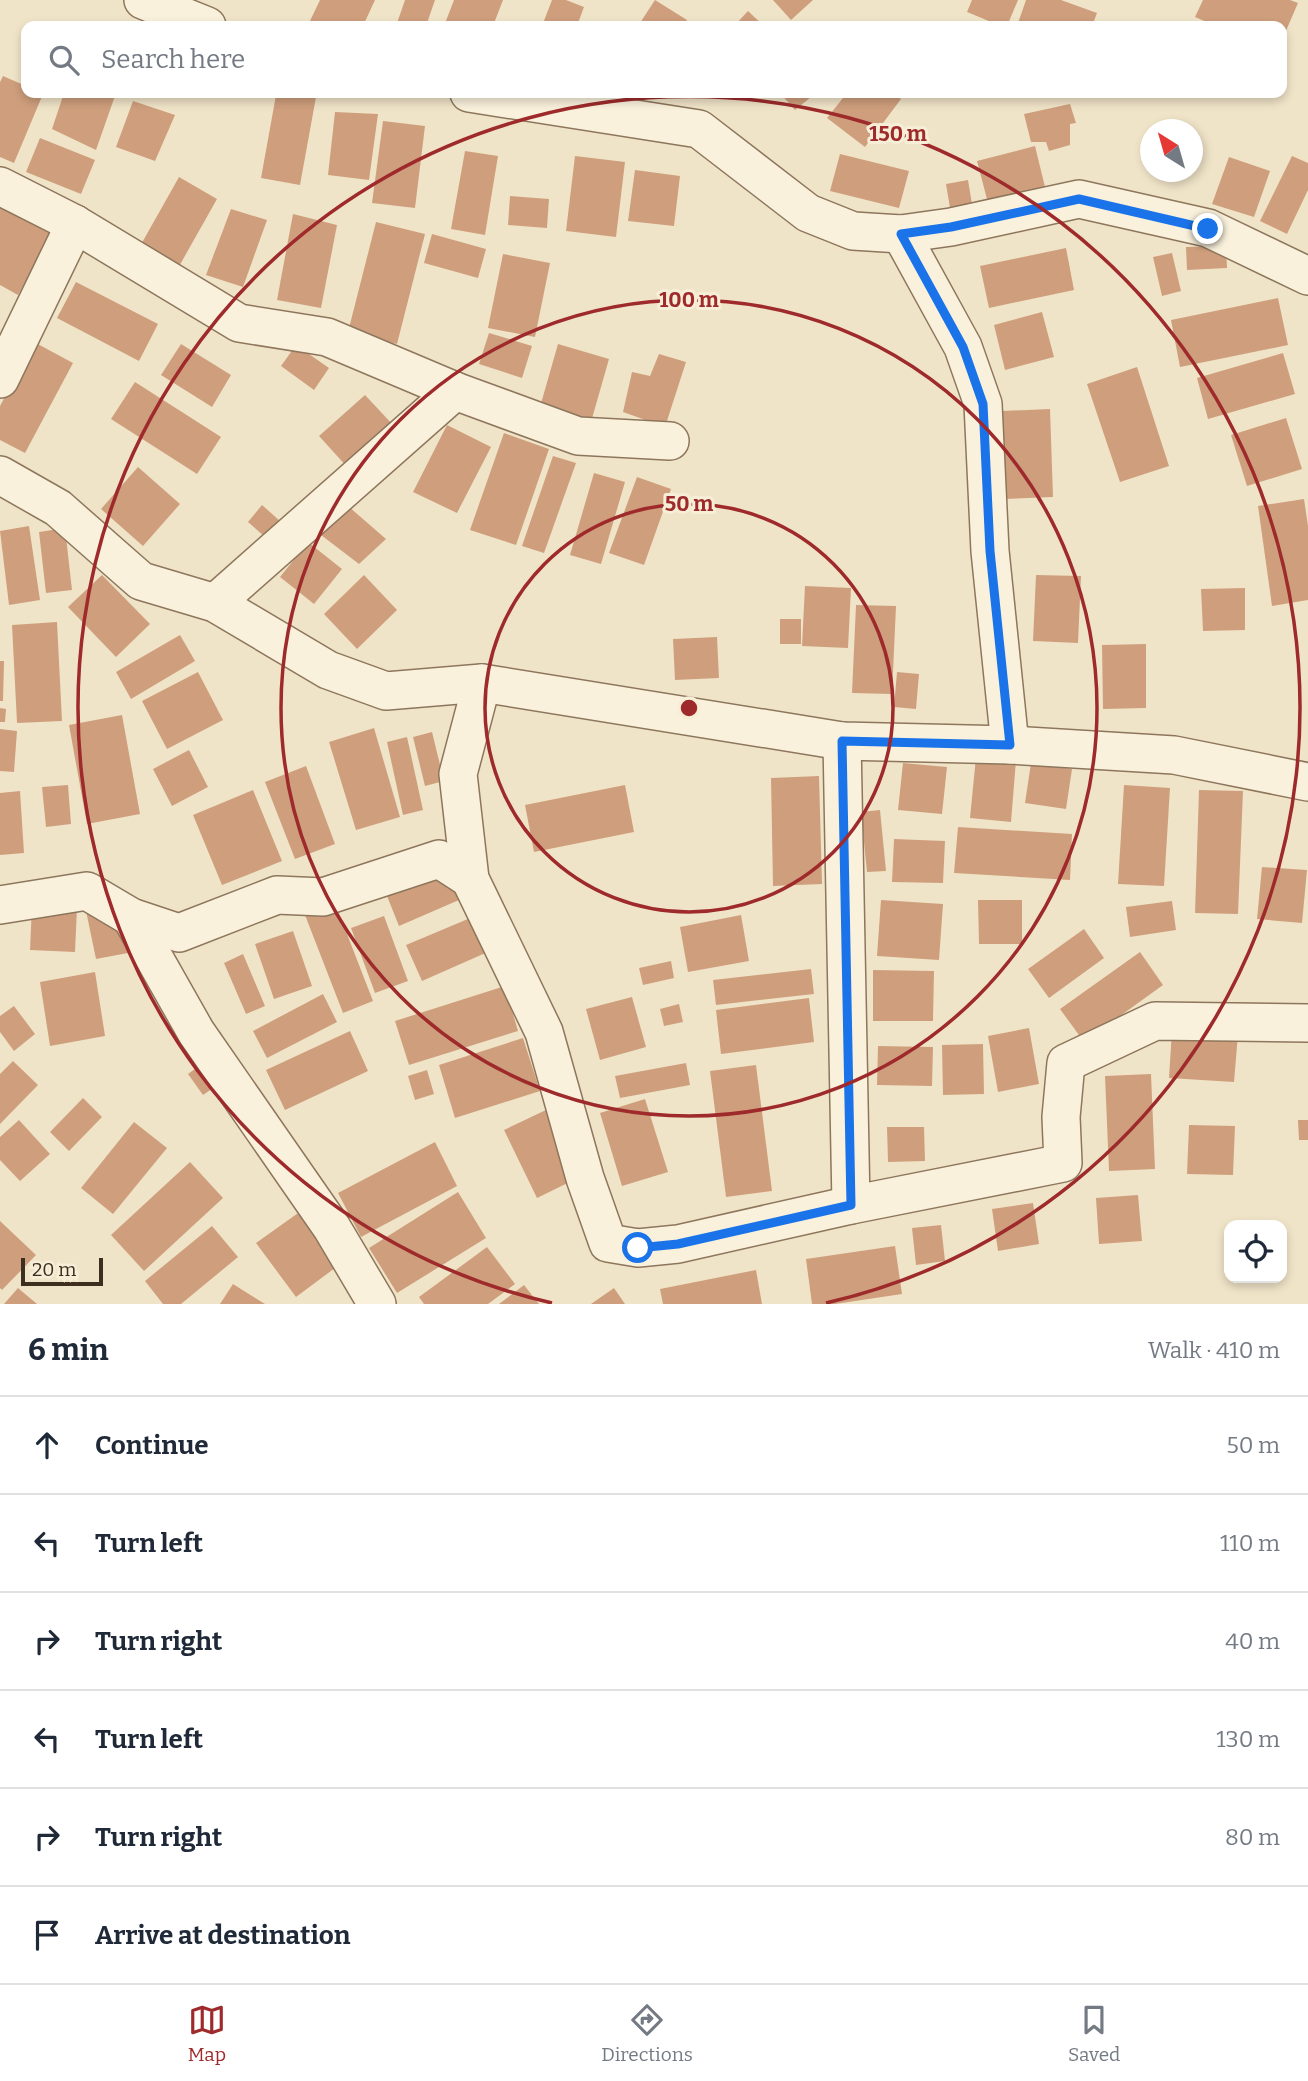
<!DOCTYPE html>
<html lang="en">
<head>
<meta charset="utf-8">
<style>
  body { margin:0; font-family:Bitter,serif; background:#f2f2f3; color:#1f2937 }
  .controls { position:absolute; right:21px; bottom:21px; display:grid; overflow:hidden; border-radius:14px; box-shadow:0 4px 10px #0003 }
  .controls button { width:63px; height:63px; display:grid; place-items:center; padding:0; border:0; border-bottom:2px solid #e0e1e3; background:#fff; color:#1f2937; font:35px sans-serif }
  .compass { position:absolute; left:1140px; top:119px; width:63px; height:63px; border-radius:50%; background:#fff; box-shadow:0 4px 10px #0003; rotate:323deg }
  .scale { position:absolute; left:21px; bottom:18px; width:82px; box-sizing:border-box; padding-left:7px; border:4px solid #3d2e20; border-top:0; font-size:19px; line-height:24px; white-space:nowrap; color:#3d2e20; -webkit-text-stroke:5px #f7eed8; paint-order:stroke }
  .stop { position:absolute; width:21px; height:21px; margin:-16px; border:5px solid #1a73e8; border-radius:50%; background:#fff }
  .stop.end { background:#1a73e8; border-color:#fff; box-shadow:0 2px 7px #0008 }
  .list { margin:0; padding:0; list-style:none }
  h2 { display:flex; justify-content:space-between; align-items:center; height:91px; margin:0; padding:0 28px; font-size:30px }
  h2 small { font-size:23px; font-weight:400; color:#747a83 }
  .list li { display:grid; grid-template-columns:46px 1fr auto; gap:21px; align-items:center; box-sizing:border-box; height:98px; padding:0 28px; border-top:2px solid #e0e1e3 }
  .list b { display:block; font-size:26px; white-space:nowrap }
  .list em { font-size:23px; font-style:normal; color:#747a83 }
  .icon { flex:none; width:38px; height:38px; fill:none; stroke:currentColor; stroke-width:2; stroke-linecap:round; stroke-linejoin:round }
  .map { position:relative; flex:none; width:1308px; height:1304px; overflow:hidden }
  .search { position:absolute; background:#fff; box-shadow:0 4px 10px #0003; left:21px; right:21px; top:21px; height:77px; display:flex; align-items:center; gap:18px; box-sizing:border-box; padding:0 24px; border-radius:14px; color:#747a83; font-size:26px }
  .sheet { height:679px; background:#fff }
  nav { display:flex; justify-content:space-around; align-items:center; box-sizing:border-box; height:98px; border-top:2px solid #e0e1e3; background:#fff; font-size:19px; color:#747a83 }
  nav a { display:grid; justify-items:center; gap:4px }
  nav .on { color:#9e2a2b }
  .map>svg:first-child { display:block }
  .building { fill:#cf9f7d }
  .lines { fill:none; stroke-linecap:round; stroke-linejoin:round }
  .minor-casing { stroke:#8d765c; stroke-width:40 }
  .minor { stroke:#faf1dc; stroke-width:37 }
  .route { stroke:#1a73e8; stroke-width:9 }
  .ring { fill:none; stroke:#9e2a2b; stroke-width:3.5 }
  .centre { fill:#9e2a2b; stroke:#f7eed8; stroke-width:3.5 }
  .ring-label { font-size:21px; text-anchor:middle; font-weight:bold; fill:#9e2a2b; stroke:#f7eed8; stroke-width:6; stroke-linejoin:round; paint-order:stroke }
</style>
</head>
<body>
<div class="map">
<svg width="1308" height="1304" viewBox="0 0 1308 1304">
  <rect width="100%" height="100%" fill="#f0e4c8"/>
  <g class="building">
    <path d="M320 0H375L363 26H316L309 23Z"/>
    <path d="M405 0H435L426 26H396Z"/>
    <path d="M454 0H503L493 26H444Z"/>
    <path d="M552 0H566L584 7 577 26H542Z"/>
    <path d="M655 0 687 20 683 26H638Z"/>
    <path d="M773 0H813L791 20Z"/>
    <path d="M972 0H1018L1007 26H1001L967 12Z"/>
    <path d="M1026 0H1061L1097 13 1092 26H1017Z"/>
    <path d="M1203 0H1290L1298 3 1282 40V26H1216L1195 17Z"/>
    <path d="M748 11 764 26H734Z"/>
    <path d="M3 76 26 86V93L43 94 14 163 0 157V82Z"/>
    <path d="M64 93H116L96 150 52 129Z"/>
    <path d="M780 93H816L795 110Z"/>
    <path d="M847 93H893L901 99 865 147 827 118Z"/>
    <path d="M276 95 316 97 300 185 261 178Z"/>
    <path d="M133 101 175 115 155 161 116 147Z"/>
    <path d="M1070 104 1076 123 1070 124V145L1049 151 1046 142H1031L1024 114Z"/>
    <path d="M335 112 378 114 369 180 328 175Z"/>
    <path d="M383 121 425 126 415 208 372 203Z"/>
    <path d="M40 138 95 160 81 194 26 172Z"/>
    <path d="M1035 146 1045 187 988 203 977 161Z"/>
    <path d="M465 151 498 156 485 235 451 229Z"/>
    <path d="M840 154 909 171 899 208 830 191Z"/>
    <path d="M575 156 625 162 616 237 566 231Z"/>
    <path d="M1292 156 1308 163V190L1287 234 1260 221Z"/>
    <path d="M1229 157 1270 171 1254 217 1212 204Z"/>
    <path d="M635 170 680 176 674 226 628 221Z"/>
    <path d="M179 177 217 199 177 270 139 248Z"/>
    <path d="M968 180 973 210 951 214 946 184Z"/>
    <path d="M510 196 549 199 547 228 508 225Z"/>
    <path d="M0 201 54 231 18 295 0 285Z"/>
    <path d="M231 209 267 220 243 287 206 275Z"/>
    <path d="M293 214 337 225 321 308 277 300Z"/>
    <path d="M376 222 425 234 397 344 348 332Z"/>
    <path d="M432 234 486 249 478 278 424 263Z"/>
    <path d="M1226 246 1227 268 1187 270 1186 247Z"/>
    <path d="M1066 248 1074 290 989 308 980 266Z"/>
    <path d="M1172 253 1181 291 1162 296 1153 257Z"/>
    <path d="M503 254 550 263 535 337 488 328Z"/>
    <path d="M76 282 158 324 139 361 57 318Z"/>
    <path d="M1278 298 1288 345 1180 367 1171 320Z"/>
    <path d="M1042 312 1054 357 1005 370 994 325Z"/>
    <path d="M489 333 532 346 522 378 479 364Z"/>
    <path d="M34 342 73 363 25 453 0 440V406Z"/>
    <path d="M181 344 231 375 212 407 161 375Z"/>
    <path d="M558 344 609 359 589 429 538 414Z"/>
    <path d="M296 345 329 368 314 390 281 366Z"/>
    <path d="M1283 353 1295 394 1208 419 1197 378Z"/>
    <path d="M659 354 686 362 665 427 623 412 632 372 650 376Z"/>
    <path d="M1137 367 1169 466 1120 482 1087 384Z"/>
    <path d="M135 382 221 437 197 474 111 419Z"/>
    <path d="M365 395 394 426 348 468 319 436Z"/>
    <path d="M1050 409 1053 497 1005 499 1002 411Z"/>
    <path d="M1286 418 1302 469 1247 486 1231 435Z"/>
    <path d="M447 425 491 447 457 513 413 492Z"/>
    <path d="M504 433 549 449 516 545 470 530Z"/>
    <path d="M553 456 576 463 544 553 522 546Z"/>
    <path d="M138 467 180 504 143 546 101 509Z"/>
    <path d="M594 473 625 482 601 564 570 555Z"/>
    <path d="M637 477 671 489 644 565 609 553Z"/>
    <path d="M1304 499 1308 526V600L1272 606 1258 506Z"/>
    <path d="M262 505 280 521 266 538 248 522Z"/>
    <path d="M348 506 386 539 359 564 321 535Z"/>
    <path d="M29 526 40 600 9 605 0 531Z"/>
    <path d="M65 528 72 590 46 593 39 532Z"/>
    <path d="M308 542 342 569 314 604 280 577Z"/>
    <path d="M102 575 150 624 116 657 68 607Z"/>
    <path d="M364 575 397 610 357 649 324 614Z"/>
    <path d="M1036 575 1081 576 1078 643 1033 641Z"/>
    <path d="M805 586 851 588 848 648 802 646Z"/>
    <path d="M1245 588V630L1203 631 1201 589Z"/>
    <path d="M856 605 896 606 892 694 852 693Z"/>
    <rect x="780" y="619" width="21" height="25"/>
    <path d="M57 622 62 721 17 723 12 625Z"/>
    <path d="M180 635 195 661 131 699 116 672Z"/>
    <path d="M717 637 719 678 675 680 673 639Z"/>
    <path d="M1146 644V708L1103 709 1102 645Z"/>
    <path d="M0 661H4L3 701H0Z"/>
    <path d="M198 672 223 720 167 749 142 701Z"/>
    <path d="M897 672 919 674 916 709 894 707Z"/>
    <path d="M0 708 6 709 5 722H0Z"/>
    <path d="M122 715 140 814 87 824 69 725Z"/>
    <path d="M374 728 400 817 356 830 329 742Z"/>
    <path d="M0 729 17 731 14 772 0 771Z"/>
    <path d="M432 732 444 781 425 786 413 737Z"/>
    <path d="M407 737 423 810 403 815 387 742Z"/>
    <path d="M189 750 208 787 172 806 153 769Z"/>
    <path d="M976 757 1016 760 1011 822 970 818Z"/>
    <path d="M903 763 947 767 942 814 898 810Z"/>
    <path d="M1031 763 1072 769 1066 809 1025 803Z"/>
    <path d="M306 766 335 844 295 859 265 782Z"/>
    <path d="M819 776 822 884 773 886 771 778Z"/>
    <path d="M68 785 71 824 46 827 42 787Z"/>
    <path d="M625 785 634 832 534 852 525 805Z"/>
    <path d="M1124 785 1170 788 1164 886 1118 884Z"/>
    <path d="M253 790 282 861 222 885 193 815Z"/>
    <path d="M1199 790 1243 791 1238 914 1195 913Z"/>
    <path d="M20 791 24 853 0 855V793Z"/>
    <path d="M880 810 886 871 867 872 861 812Z"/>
    <path d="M958 827 1072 834 1070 880 954 873Z"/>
    <path d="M894 839 945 841 943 883 892 882Z"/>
    <path d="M1262 867 1307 870 1302 923 1257 919Z"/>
    <path d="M447 870 459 900 399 926 387 896Z"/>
    <path d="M881 900 943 904 939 960 877 956Z"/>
    <path d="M978 900H1022V944H979Z"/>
    <path d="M1172 901 1176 930 1130 937 1126 907Z"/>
    <path d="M335 903 373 1001 343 1013 305 915Z"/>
    <path d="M32 905 77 908 75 952 30 950Z"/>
    <path d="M85 906 125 915 144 950 96 959Z"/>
    <path d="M741 915 749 961 688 972 680 927Z"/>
    <path d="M384 916 408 981 375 993 351 928Z"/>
    <path d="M475 916 490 951 422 981 406 945Z"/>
    <path d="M1084 929 1104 958 1049 998 1028 969Z"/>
    <path d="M293 931 312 986 274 999 255 944Z"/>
    <path d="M1140 952 1163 985 1084 1042 1060 1009Z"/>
    <path d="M243 954 265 1006 246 1014 224 963Z"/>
    <path d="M671 961 674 978 643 985 639 968Z"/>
    <path d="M811 969 814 994 716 1005 713 980Z"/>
    <path d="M873 970 934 971 933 1021H873Z"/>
    <path d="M95 972 105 1036 50 1046 40 982Z"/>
    <path d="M505 986 518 1031 409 1065 395 1021Z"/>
    <path d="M323 994 337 1022 267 1058 253 1031Z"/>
    <path d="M632 997 646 1047 600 1060 586 1009Z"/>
    <path d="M809 998 814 1042 721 1054 716 1010Z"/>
    <path d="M679 1004 683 1022 664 1026 660 1009Z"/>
    <path d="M14 1006 35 1034 14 1051 0 1032V1016Z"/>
    <path d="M1029 1028 1039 1084 998 1092 988 1036Z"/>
    <path d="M1172 1030 1238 1034 1234 1082 1169 1078Z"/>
    <path d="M350 1031 368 1071 285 1110 266 1070Z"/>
    <path d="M523 1038 540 1091 455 1118 439 1065Z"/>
    <path d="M983 1044 984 1094 943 1095 942 1045Z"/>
    <path d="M878 1046 933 1047 932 1086 877 1085Z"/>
    <path d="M13 1061 38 1085 0 1124V1074Z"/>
    <path d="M206 1061 219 1084 203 1095 188 1074Z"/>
    <path d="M686 1063 690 1085 620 1098 615 1076Z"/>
    <path d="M756 1065 772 1191 726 1197 710 1071Z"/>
    <path d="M427 1070 434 1094 415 1100 408 1076Z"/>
    <path d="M1151 1074 1155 1169 1109 1171 1105 1076Z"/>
    <path d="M83 1098 102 1117 69 1151 50 1132Z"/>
    <path d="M645 1099 668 1172 622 1186 600 1113Z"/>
    <path d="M548 1109 580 1177 537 1198 504 1130Z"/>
    <path d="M19 1120 50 1154 20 1181 0 1160V1137Z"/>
    <path d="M1298 1120H1308V1140H1299Z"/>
    <path d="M134 1122 167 1148 113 1214 81 1188Z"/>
    <path d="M1189 1125 1235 1126 1233 1175 1187 1174Z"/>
    <path d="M887 1127H924L925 1161 888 1162Z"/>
    <path d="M435 1142 457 1186 361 1237 338 1193Z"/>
    <path d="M190 1162 223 1198 144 1271 111 1235Z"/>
    <path d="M458 1192 486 1238 397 1293 369 1248Z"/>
    <path d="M1138 1195 1142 1241 1099 1244 1096 1198Z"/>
    <path d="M1033 1203 1039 1244 998 1251 992 1209Z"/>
    <path d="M308 1206 347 1259 296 1297 256 1243Z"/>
    <path d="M0 1221 36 1255 2 1290 0 1288Z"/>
    <path d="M941 1225 945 1261 916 1265 912 1228Z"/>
    <path d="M212 1226 238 1257 181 1304H163L145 1281Z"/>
    <path d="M895 1246 902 1294 835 1304H812L806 1259Z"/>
    <path d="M487 1247 515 1284 488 1304H424L419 1297Z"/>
    <path d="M756 1270 762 1304H663L660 1289Z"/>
    <path d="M233 1284 265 1304H220Z"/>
    <path d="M524 1285 539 1304H499Z"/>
    <path d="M18 1288 37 1304H4Z"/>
    <path d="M614 1288 625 1304H591Z"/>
  </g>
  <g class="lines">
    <g class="minor-casing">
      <g id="minor">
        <path d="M143 0 207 26"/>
        <path d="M469 93 699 129 808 213 853 231 901 234 951 227 1079 199 1208 228 1308 276"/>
        <path d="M0 186 75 224 239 323 327 337 455 391 578 436 670 441"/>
        <path d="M901 234 963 347 983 404 990 551 1010 745"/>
        <path d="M0 379 75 224"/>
        <path d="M0 475 58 508 141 581 215 603 328 670 386 691 482 683 842 741 1010 745 1174 755 1308 782"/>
        <path d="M215 603 455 391"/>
        <path d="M482 683 458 774 470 879 544 1032 585 1178 608 1243 638 1248 678 1244 851 1205 1063 1163 1061 1117 1066 1063 1155 1021 1308 1023"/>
        <path d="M842 741 851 1205"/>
        <path d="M0 905 87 891 131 917 179 933 277 895 323 897 439 859 470 879"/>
        <path d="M131 917 196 1032 332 1228 377 1304"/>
      </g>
    </g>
    <use href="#minor" class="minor"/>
  </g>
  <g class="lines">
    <path class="route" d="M638 1248 678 1244 851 1205 842 741 1010 745 990 551 983 404 963 347 901 234 951 227 1079 199 1208 229"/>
  </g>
  <g class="ring">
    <circle cx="689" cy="708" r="204"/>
    <circle cx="689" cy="708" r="408"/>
    <path d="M552 1303A611 611 0 1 1 826 1303"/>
  </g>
  <circle cx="689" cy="708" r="10" class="centre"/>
  <g class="ring-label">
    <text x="898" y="141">150 m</text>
    <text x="689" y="307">100 m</text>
    <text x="689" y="511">50 m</text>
  </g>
</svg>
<div class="controls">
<button><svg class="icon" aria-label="locate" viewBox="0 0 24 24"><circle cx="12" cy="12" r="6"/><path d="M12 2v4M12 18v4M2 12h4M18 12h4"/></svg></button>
</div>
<svg class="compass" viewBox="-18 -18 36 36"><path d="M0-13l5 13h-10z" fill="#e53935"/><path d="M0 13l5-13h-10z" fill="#747a83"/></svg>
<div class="scale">20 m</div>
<div class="stop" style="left:638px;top:1248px"></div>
<div class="stop end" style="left:1208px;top:229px"></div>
<div class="search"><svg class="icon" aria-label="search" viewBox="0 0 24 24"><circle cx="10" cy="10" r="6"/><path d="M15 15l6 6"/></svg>Search here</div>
</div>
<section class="sheet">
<h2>6 min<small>Walk · 410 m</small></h2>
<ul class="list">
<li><svg class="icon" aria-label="ahead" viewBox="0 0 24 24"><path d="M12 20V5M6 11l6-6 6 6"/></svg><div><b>Continue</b></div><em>50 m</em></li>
<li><svg class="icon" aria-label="left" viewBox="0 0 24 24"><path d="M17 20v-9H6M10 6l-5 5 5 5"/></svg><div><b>Turn left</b></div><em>110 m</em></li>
<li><svg class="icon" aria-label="right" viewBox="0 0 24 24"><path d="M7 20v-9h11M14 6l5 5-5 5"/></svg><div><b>Turn right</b></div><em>40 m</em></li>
<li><svg class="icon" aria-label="left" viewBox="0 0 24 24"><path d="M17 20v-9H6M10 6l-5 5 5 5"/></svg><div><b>Turn left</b></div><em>130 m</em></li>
<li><svg class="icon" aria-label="right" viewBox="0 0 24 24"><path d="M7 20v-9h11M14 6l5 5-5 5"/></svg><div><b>Turn right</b></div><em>80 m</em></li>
<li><svg class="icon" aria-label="arrive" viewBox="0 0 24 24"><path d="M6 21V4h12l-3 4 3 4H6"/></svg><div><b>Arrive at destination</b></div></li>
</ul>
</section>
<nav>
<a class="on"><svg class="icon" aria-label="map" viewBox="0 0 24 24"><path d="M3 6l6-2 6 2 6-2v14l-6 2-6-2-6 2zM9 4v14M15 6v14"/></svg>Map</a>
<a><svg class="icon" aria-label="directions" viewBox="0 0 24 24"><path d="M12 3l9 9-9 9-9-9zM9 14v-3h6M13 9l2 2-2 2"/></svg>Directions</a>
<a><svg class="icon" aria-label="saved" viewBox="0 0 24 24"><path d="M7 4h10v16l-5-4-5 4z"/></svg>Saved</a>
</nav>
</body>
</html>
